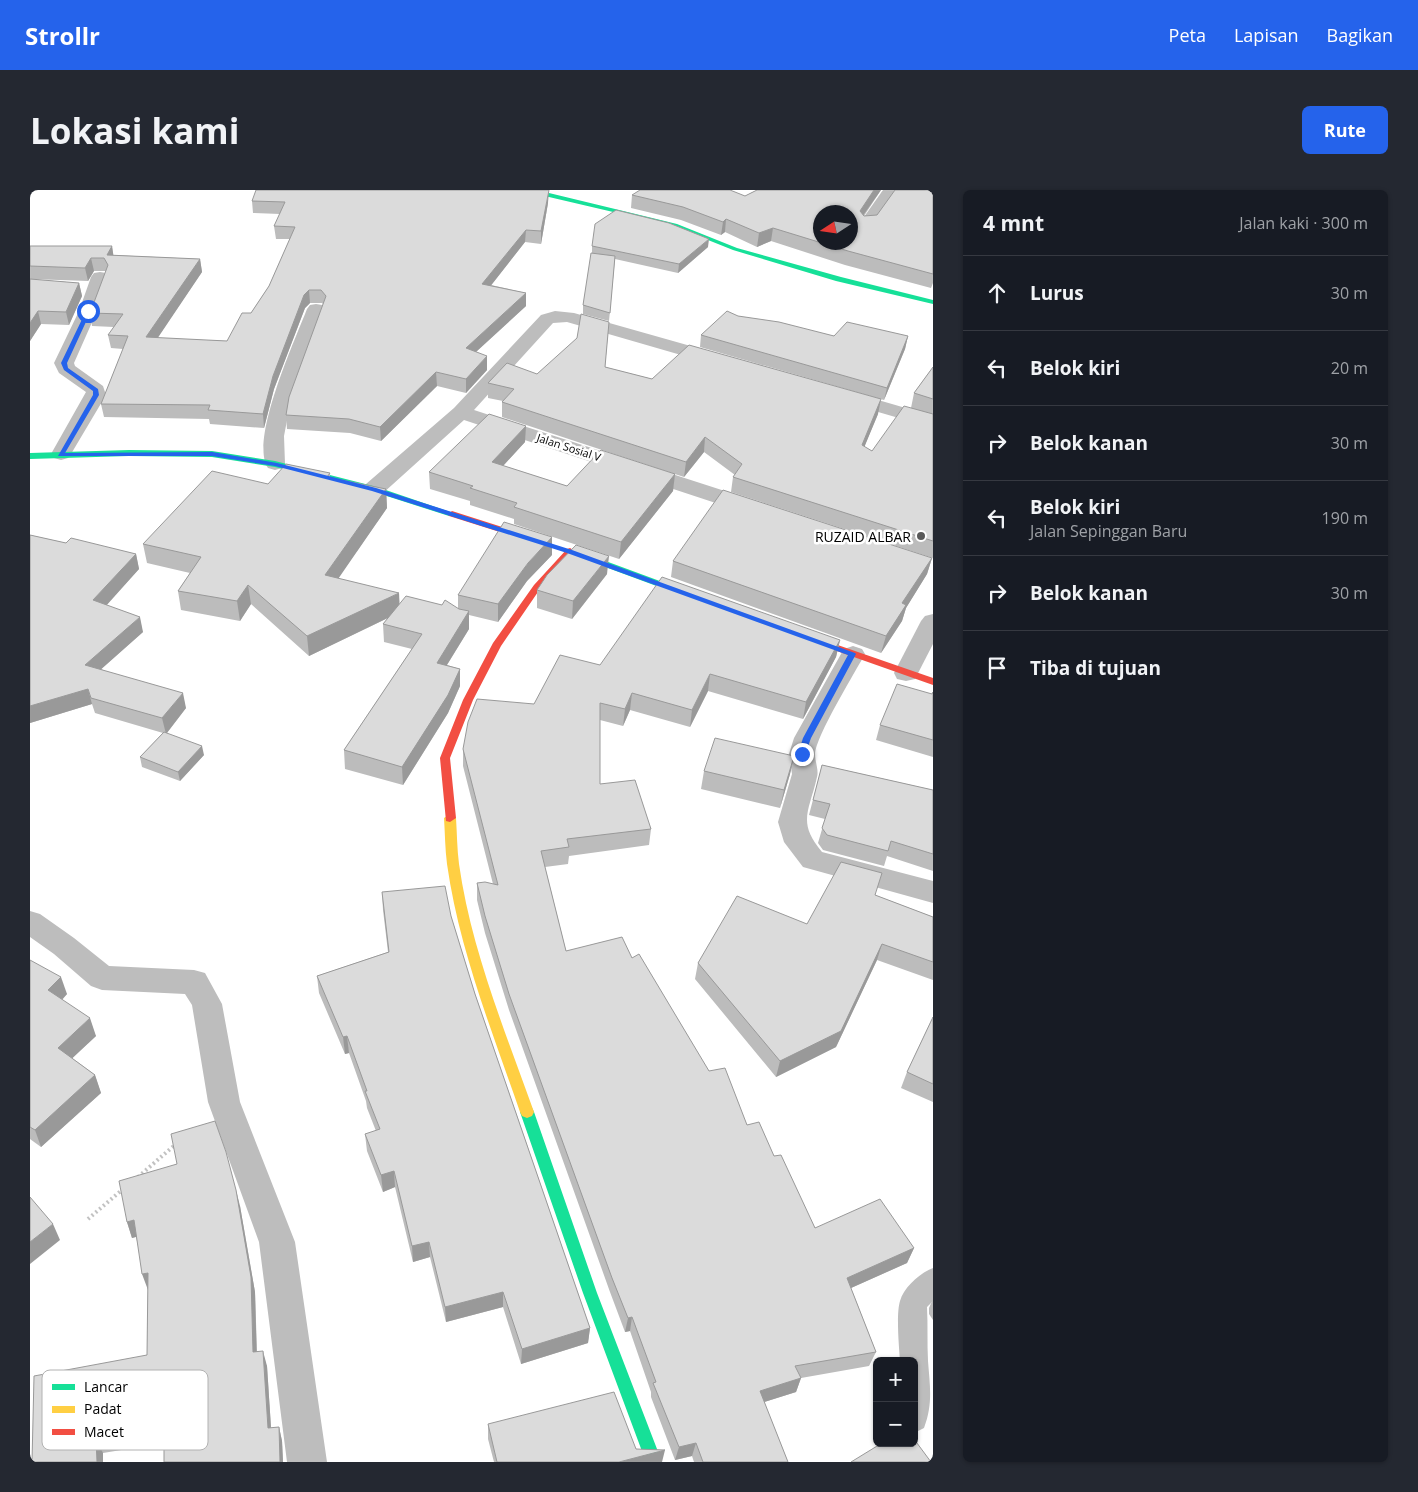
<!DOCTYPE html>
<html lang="id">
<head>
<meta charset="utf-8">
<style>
  body { margin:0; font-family:"Open Sans",sans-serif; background:#242831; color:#f1f3f6 }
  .controls { position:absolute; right:15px; bottom:15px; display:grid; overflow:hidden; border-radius:8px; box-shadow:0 1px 4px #0004 }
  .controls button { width:45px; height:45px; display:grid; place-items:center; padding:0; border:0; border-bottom:1px solid #363941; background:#171b24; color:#f1f3f6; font:25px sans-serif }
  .compass { position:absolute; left:783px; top:15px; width:45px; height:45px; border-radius:50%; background:#171b24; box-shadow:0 1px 4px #0004; rotate:258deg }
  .stop { position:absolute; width:15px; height:15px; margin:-11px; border:4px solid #2563eb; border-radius:50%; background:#fff }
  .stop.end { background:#2563eb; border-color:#fff; box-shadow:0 1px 5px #0008 }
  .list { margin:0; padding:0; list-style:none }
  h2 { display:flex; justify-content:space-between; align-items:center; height:65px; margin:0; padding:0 20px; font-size:21px }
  h2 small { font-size:16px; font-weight:400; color:#9ea1a6 }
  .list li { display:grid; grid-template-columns:32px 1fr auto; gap:15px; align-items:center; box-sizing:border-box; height:75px; padding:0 20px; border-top:1px solid #363941 }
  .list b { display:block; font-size:19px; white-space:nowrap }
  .list p { margin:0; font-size:16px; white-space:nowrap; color:#9ea1a6 }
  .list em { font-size:16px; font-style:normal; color:#9ea1a6 }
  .icon { flex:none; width:28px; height:28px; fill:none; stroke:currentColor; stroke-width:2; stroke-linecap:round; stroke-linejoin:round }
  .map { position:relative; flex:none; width:903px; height:1272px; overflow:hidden; border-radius:8px }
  header { display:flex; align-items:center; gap:30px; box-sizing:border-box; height:70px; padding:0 25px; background:#2563eb; color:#fff }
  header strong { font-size:24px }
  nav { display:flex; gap:28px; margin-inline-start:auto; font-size:18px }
  .intro { display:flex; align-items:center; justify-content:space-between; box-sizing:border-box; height:120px; padding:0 30px }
  h1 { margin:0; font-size:35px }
  .button { padding:12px 22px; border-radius:8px; background:#2563eb; color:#fff; font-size:18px; font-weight:700 }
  main { display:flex; gap:30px; padding:0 30px }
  aside { flex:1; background:#171b24; border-radius:8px; box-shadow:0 1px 4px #0004 }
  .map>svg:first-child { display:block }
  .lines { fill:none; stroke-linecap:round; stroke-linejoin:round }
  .path { stroke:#c2c2c2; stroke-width:4; stroke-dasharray:2 3; stroke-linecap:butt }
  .lane { fill:#bdbdbd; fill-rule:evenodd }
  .street { fill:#bdbdbd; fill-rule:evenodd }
  .fast { fill:#16e098; fill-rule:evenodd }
  .slow { fill:#ffcf43; fill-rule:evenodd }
  .jam { fill:#f24e42; fill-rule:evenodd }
  .wall { fill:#bcbcbc }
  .shaded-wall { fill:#999 }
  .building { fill:#dbdbdb; stroke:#999; fill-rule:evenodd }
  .route { fill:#2563eb }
  .poi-dot { fill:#595959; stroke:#fff; stroke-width:2 }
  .labels { text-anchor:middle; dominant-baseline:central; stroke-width:5; stroke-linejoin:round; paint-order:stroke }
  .far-street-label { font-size:11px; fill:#000; stroke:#fff }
  .poi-label { font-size:14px; fill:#000; stroke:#fff; text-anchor:end }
  .key { fill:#fff; stroke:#b2b2b2; stroke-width:1 }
  .key-label { font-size:14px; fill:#000 }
</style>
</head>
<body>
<header>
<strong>Strollr</strong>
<nav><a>Peta</a><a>Lapisan</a><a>Bagikan</a></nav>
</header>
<div class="intro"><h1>Lokasi kami</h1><a class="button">Rute</a></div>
<main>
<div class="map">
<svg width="903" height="1272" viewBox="0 0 903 1272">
  <rect width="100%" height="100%" fill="#fff"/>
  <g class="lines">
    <g class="path">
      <path d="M108 987 146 954"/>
      <path d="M58 1029 93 999"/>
    </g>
    <path class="lane" d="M903 1078V1111L897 1117C898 1135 897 1153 898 1171 900 1197 903 1214 894 1238L884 1243V1171H870C869 1156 866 1124 870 1111 874 1097 890 1083 903 1078Z"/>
    <g class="street">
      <path d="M853 0H869L843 37H831L829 34Z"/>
      <path d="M70 82 76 83 79 87 67 121 44 173 45 176 73 196 76 205 41 264 38 268 31 270 24 268 21 264 56 202 29 183 24 173 49 121 61 87 64 83Z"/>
      <path d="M286 114 292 115 295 119 259 220 254 246 255 274 252 278 245 280 238 278C219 251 265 150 277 119L280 115Z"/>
      <path d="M525 121 544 123 696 166 698 170 696 174 689 176 537 132 523 133 444 220 732 313 735 318 732 323 724 325 716 323 434 230 352 304 344 305 336 304 333 299 336 294 424 218 511 125Z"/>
      <path d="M814 200 903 226V238L807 210 804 206 807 202Z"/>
      <path d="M903 424V454L885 489 876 491 867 489 864 483 891 431 895 426Z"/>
      <path d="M823 456 832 459 835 464C824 484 786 546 785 564 785 572 789 580 787 587 779 622 767 632 792 662L903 691V713L773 677 754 652 748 632 762 584 759 564 764 548 811 464 814 459Z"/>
      <path d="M0 721 10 724 44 748 79 776 164 780 175 783 192 814 210 912 265 1052 297 1272H257L229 1052 178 912 162 815 155 804 72 800 61 796 24 764 0 747Z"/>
    </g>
    <g class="fast">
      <path d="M419 0 519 3 647 34 707 58 811 87 903 110V114L806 91 703 60 643 36 519 7 422 2Z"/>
      <path d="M99 260 182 261 245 271 347 297 426 324 425 326H419L341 301 245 277 182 267 99 266 0 269V263Z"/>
      <path d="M543 359 665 404 667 406 662 409 659 408 540 364 538 362Z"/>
      <path d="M497 916 502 918 504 922 567 1103 632 1272H616L553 1103 490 922 492 918Z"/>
    </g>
    <path class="slow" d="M420 624 426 628C427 643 427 659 429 674 441 759 475 841 504 922L502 926 497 928 492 926 490 922C462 841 429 759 417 674 415 659 415 643 414 628Z"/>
    <g class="jam">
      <path d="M422 321 507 348 509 350 504 353 501 352 419 326 418 324Z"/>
      <path d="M540 358 545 361 543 363 510 399 471 456 443 510 420 568 426 628 420 632 416 631 410 568 433 510 463 453 504 395 537 359Z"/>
      <path d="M773 443 903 488V495L770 448 768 446Z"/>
    </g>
  </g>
  <g class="wall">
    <path d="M727 0H851L834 26 847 25 903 0V93L901 98 815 75 741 51 727 57 695 42 691 45 651 30 601 18 602 5 715 6Z"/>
    <path d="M222 11 518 13 511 54 495 52 461 95 496 103V116L446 162 457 180 436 203 407 196 351 251 320 243 257 239 256 225 293 114 292 113H280L275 118 244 199 234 238 180 234 179 229 74 227 71 214 93 159 81 158 78 145 84 137 62 136 60 123 76 81H64L58 91 0 89V56H82L83 65 170 69 172 82 127 148 197 151 221 123 239 96 260 49H246L244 36 250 24 223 23Z"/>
    <path d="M562 56 678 57 648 83 585 69 579 131 553 124V115L562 64Z"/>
    <path d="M0 89 49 93 52 106 39 135 11 134 0 151Z"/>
    <path d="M708 126 804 146H878L875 159 854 210 670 157 671 145Z"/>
    <path d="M579 132 575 177 622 189 848 224 834 257 842 261 881 218 884 203 903 177V368L701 302 703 287 705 285 674 262 654 287 472 227V212L473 211 458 208V193L507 184Z"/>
    <path d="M496 236 495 252 473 276 537 296 645 284 643 301 589 369 484 334V329L440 315V311L400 299 399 282Z"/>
    <path d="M300 283V288L356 299 357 318 308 388 369 414 428 419V405L522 365 497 391 468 432 439 425V439L417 475 430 479V496L418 523 373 595 315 579 314 560 382 459 354 452 353 434 358 428 279 466 221 414 210 431 151 420 148 401 160 383 117 373 113 354 238 294Z"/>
    <path d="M0 345 36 353 106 364 109 379 76 415 113 442 71 479 156 518 137 543 174 565 150 591 112 577 110 567 133 543 65 523 62 514 0 533Z"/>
    <path d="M902 368 897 384 876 418 872 431 851 463 641 387 643 371Z"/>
    <path d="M577 384 542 429 507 418V400Z"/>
    <path d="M810 450 806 467 773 529 678 501 660 537 600 520 593 536 570 530V594L621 639 619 655 539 666 538 674 515 677 536 761 602 768 679 881 717 935 744 966 785 1038 884 1058 877 1073 821 1098 846 1162 839 1176 771 1188 766 1202 734 1212 758 1272H664L662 1266 645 1270 621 1207V1202L600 1141 595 1142 580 1102 479 820 455 743 447 710V693L463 694 433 576V559L504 514 570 475Z"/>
    <path d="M903 502V567L846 550 850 535 902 504Z"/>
    <path d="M764 566 760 584 750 618 671 599 674 581Z"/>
    <path d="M792 575 903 600V681L857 666 854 676 793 660 788 653 795 629 779 625Z"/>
    <path d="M352 702 421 726 445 804 560 1138 558 1153 491 1174 473 1117 416 1132 400 1067 383 1072 365 997 353 1002 337 961 335 944 346 941 337 918 336 911 319 863 315 864 289 803 287 786 358 762 353 720Z"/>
    <path d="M845 705 903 727V790L847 770 806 857 746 887 665 789 668 773 777 734Z"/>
    <path d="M0 770 37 804 32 810 66 846 42 868 65 885 71 903 11 957 0 949Z"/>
    <path d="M903 827V912L871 898 877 882Z"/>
    <path d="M210 1016 225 1102 227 1161 237 1176 241 1238 249 1237 252 1251 253 1272H134V1253L73 1263V1272H2L117 1165 118 1100 106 1047 102 1048 97 1032Z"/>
    <path d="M903 1109V1130L899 1124V1118Z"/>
    <path d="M458 1234 606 1259 632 1272H464L458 1249Z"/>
  </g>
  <g class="shaded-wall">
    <path d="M519 0 518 13 511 54V41Z"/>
    <path d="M844 0H851L827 34 830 21Z"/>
    <path d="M696 29 695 42 691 45 693 32Z"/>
    <path d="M743 38 741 51 727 57 729 43Z"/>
    <path d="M496 40 495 52 452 107V94Z"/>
    <path d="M679 49 678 57 648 83 649 74Z"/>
    <path d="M82 56 84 69 77 65Z"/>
    <path d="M61 68 64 81 58 91 55 78Z"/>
    <path d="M170 69 172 82 119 161 116 147Z"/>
    <path d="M49 93 52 106 39 135 36 122Z"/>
    <path d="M279 100 280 113 275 118 244 199 234 238 233 224 243 186 274 105Z"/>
    <path d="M496 103V116L436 171V158Z"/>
    <path d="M8 121 11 134 0 151V133Z"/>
    <path d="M878 146 875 159 854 210 857 198Z"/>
    <path d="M457 166V180L436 203V189Z"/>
    <path d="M406 182 407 196 351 251 350 237Z"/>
    <path d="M851 209 848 224 829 270 832 255Z"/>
    <path d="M496 236 495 252 462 288V272Z"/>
    <path d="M675 247 674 262 654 287 656 272Z"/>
    <path d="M645 284 643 301 589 369 591 352Z"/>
    <path d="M356 299 357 318 297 405 295 385Z"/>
    <path d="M522 347V365L497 391 468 432V414L498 373Z"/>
    <path d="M106 364 109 379 67 426 63 410Z"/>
    <path d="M579 366 577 384 542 429 543 411Z"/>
    <path d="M902 368 897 384 876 418 872 431 851 463 856 446 872 413Z"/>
    <path d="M218 395 221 414 210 431 207 411Z"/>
    <path d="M369 403 370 422 279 466 277 446Z"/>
    <path d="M439 421V439L407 491V473Z"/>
    <path d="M110 427 113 442 59 490 55 475Z"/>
    <path d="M810 450 806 467 773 529 776 512Z"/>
    <path d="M430 479V496L418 523 373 595 372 577Z"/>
    <path d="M680 484 678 501 660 537 662 520Z"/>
    <path d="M58 499 62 514 0 533V516Z"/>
    <path d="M153 503 156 518 136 544 132 528Z"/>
    <path d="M602 503 600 520 593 536 595 519Z"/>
    <path d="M172 556 174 565 150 591 148 582Z"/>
    <path d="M764 566 760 584 750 618 754 600Z"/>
    <path d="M852 754 847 770 806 857 746 887 750 871Z"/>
    <path d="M31 787 37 804 24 818 18 800Z"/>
    <path d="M60 828 66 846 34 876 28 858Z"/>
    <path d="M317 846 319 863 315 864 313 847Z"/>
    <path d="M65 885 71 903 11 957 5 940Z"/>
    <path d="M364 981 365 997 353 1002 351 985Z"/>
    <path d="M206 1000 210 1016 225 1102 227 1177 223 1162Z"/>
    <path d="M104 1030 109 1046 102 1048 97 1032Z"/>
    <path d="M23 1034 30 1050 0 1074V1052Z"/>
    <path d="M399 1052 400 1067 383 1072 382 1056Z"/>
    <path d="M884 1058 877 1073 812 1102 817 1088Z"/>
    <path d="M118 1083V1100L112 1084Z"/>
    <path d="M473 1102V1117L416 1132 415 1117Z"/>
    <path d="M602 1127 600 1141 595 1142 598 1128Z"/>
    <path d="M560 1138 558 1153 491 1174 492 1159Z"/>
    <path d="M233 1161 237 1176 242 1253 238 1238Z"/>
    <path d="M771 1188 766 1202 725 1215 730 1201Z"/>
    <path d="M249 1237 252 1251 253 1272H250Z"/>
    <path d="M66 1249 73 1263V1272H67Z"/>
    <path d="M666 1253 662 1266 645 1270 649 1257Z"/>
    <path d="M635 1260 632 1272H589Z"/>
  </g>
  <g class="building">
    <path d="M226 0H519L511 41 496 40 452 94 496 103 436 158 457 166 436 189 406 182 350 237 319 229 256 225 259 207 296 106 291 100H279L274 105 243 186 233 224 178 220 180 215 71 214 98 146 78 145 93 124 60 123 78 75 74 68H61L55 78 0 76V56H82L77 65 170 69 116 147 197 151 212 123H221L239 96 265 37 244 36 255 12 222 11Z"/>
    <path d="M610 0H700L715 6 727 0H844L830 21 834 26 847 25 865 0H903V84L818 61 743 38 729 43 696 29 693 32 653 17 602 5ZM790 22H820V52H790Z"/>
    <path d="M586 20 639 33 679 49 649 74 562 56 565 34Z"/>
    <path d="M561 63 585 66 580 123 553 115Z"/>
    <path d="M0 89 49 93 36 122 8 121 0 133Z"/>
    <path d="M697 121 708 126 749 132 804 146 817 132 878 146 857 198 671 145Z"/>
    <path d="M551 124 579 132 575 177 622 189 659 155 851 209 832 255 842 261 874 216 903 224V351L703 287 712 274 675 247 656 272 472 212 484 199 458 193 477 173 507 184 547 148Z"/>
    <path d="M903 177V209L884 203Z"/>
    <path d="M459 224 496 236 462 272 537 296 571 260 645 284 591 352 484 317 487 313 440 298 443 296 399 282Z"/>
    <path d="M256 274 300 283 297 287 356 299 295 385 369 403 277 446 218 395 207 411 148 401 171 367 113 354 182 281 238 294Z"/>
    <path d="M693 300 902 368 872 413 876 415 856 446 643 371Z"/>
    <path d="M474 332 522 347 498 373 468 414 428 405Z"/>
    <path d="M0 345 36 353 41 348 106 364 63 410 110 427 55 475 153 503 132 528 61 508 58 499 0 516Z"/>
    <path d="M546 355 579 366 543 411 507 400 517 385Z"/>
    <path d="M632 387 810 450 776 512 680 484 662 520 602 503 595 519 570 513V594L605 590 621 639 537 649 539 657 511 661 536 761 592 747 602 768 609 764 679 881 695 878 717 935 729 932 744 966 751 965 785 1038 850 1009 884 1058 817 1088 846 1162 765 1176 771 1188 730 1201 758 1272H673L666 1253 649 1257 623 1193 626 1192 602 1127 598 1128 582 1088 479 804 455 726 447 693 455 692 468 695 433 559 438 532 447 509 504 514 530 465 570 475Z"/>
    <path d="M376 406 412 415 415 410 429 419 439 421 407 473 430 479 418 505 372 577 314 560 392 444 353 434Z"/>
    <path d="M867 494 902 504 903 502V550L850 535Z"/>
    <path d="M134 542 172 556 148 582 110 567Z"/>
    <path d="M685 548 764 566 754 600 674 581Z"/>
    <path d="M792 575 903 600V664L861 651 858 661 797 645 792 638 800 614 783 610Z"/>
    <path d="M811 672 852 683 845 705 903 727V772L852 754 811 841 750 871 668 773 707 706 777 734Z"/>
    <path d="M415 696 421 726 445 804 560 1138 492 1159 473 1102 415 1117 399 1052 382 1056 364 981 351 985 335 944 350 939 335 901H337L317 846 313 847 287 786 359 762 352 702Z"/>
    <path d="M0 770 31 787 18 800 60 828 28 858 65 885 5 940 0 937Z"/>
    <path d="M903 827V894L877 882Z"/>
    <path d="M185 931 196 962 206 1000 221 1087 223 1162 233 1161 238 1238 249 1237 250 1272H134V1238L66 1249 67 1272H2L4 1186 117 1165 118 1083 112 1084 104 1030 97 1032 89 991 147 974 141 944Z"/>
    <path d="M0 1007 23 1034 0 1052Z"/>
    <path d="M584 1202 606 1259 635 1260 589 1272H467L458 1234Z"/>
    <path d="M884 1249 901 1272H821L852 1253H884Z"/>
  </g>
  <path class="route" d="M58 120 61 121 37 173 38 178 68 199 69 205 35 263 182 262 247 273 346 298 542 360 825 463 826 464 781 548 775 565 768 564 773 548 818 465 537 363 342 301 245 276 182 266H28L63 205V201L34 180 31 173 56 121Z"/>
  <circle class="poi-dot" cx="891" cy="346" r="5"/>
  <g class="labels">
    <g class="far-street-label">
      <text transform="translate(539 257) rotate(18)">Jalan Sosial V</text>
    </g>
    <g class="poi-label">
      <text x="881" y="346">RUZAID ALBAR</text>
    </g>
  </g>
  <rect x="12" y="1180" width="166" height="80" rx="8" class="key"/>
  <rect x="22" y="1194" width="23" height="6" fill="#16e098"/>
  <rect x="22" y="1216" width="23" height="7" fill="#ffcf43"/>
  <rect x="22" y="1239" width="23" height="6" fill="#f24e42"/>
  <g class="key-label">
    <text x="54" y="1202">Lancar</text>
    <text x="54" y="1224">Padat</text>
    <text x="54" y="1247">Macet</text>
  </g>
</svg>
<div class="controls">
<button>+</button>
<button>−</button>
</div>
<svg class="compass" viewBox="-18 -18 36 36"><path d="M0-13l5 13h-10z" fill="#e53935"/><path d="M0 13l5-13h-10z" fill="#9ea1a6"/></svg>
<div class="stop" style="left:58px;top:121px"></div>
<div class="stop end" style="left:772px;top:564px"></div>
</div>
<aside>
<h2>4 mnt<small>Jalan kaki · 300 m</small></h2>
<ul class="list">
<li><svg class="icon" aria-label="ahead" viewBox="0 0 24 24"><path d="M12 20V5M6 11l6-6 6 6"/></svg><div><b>Lurus</b></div><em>30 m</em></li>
<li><svg class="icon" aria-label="left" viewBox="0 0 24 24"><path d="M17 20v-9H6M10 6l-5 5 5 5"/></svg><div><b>Belok kiri</b></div><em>20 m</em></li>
<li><svg class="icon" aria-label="right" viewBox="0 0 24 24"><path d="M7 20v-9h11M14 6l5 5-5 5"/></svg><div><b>Belok kanan</b></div><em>30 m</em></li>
<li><svg class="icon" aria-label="left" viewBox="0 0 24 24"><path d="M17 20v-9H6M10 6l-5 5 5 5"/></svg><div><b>Belok kiri</b><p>Jalan Sepinggan Baru</p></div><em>190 m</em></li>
<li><svg class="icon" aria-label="right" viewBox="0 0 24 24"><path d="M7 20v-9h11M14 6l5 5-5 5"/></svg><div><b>Belok kanan</b></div><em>30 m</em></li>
<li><svg class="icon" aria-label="arrive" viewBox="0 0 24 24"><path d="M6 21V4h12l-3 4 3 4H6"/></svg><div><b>Tiba di tujuan</b></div></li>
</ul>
</aside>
</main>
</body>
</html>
